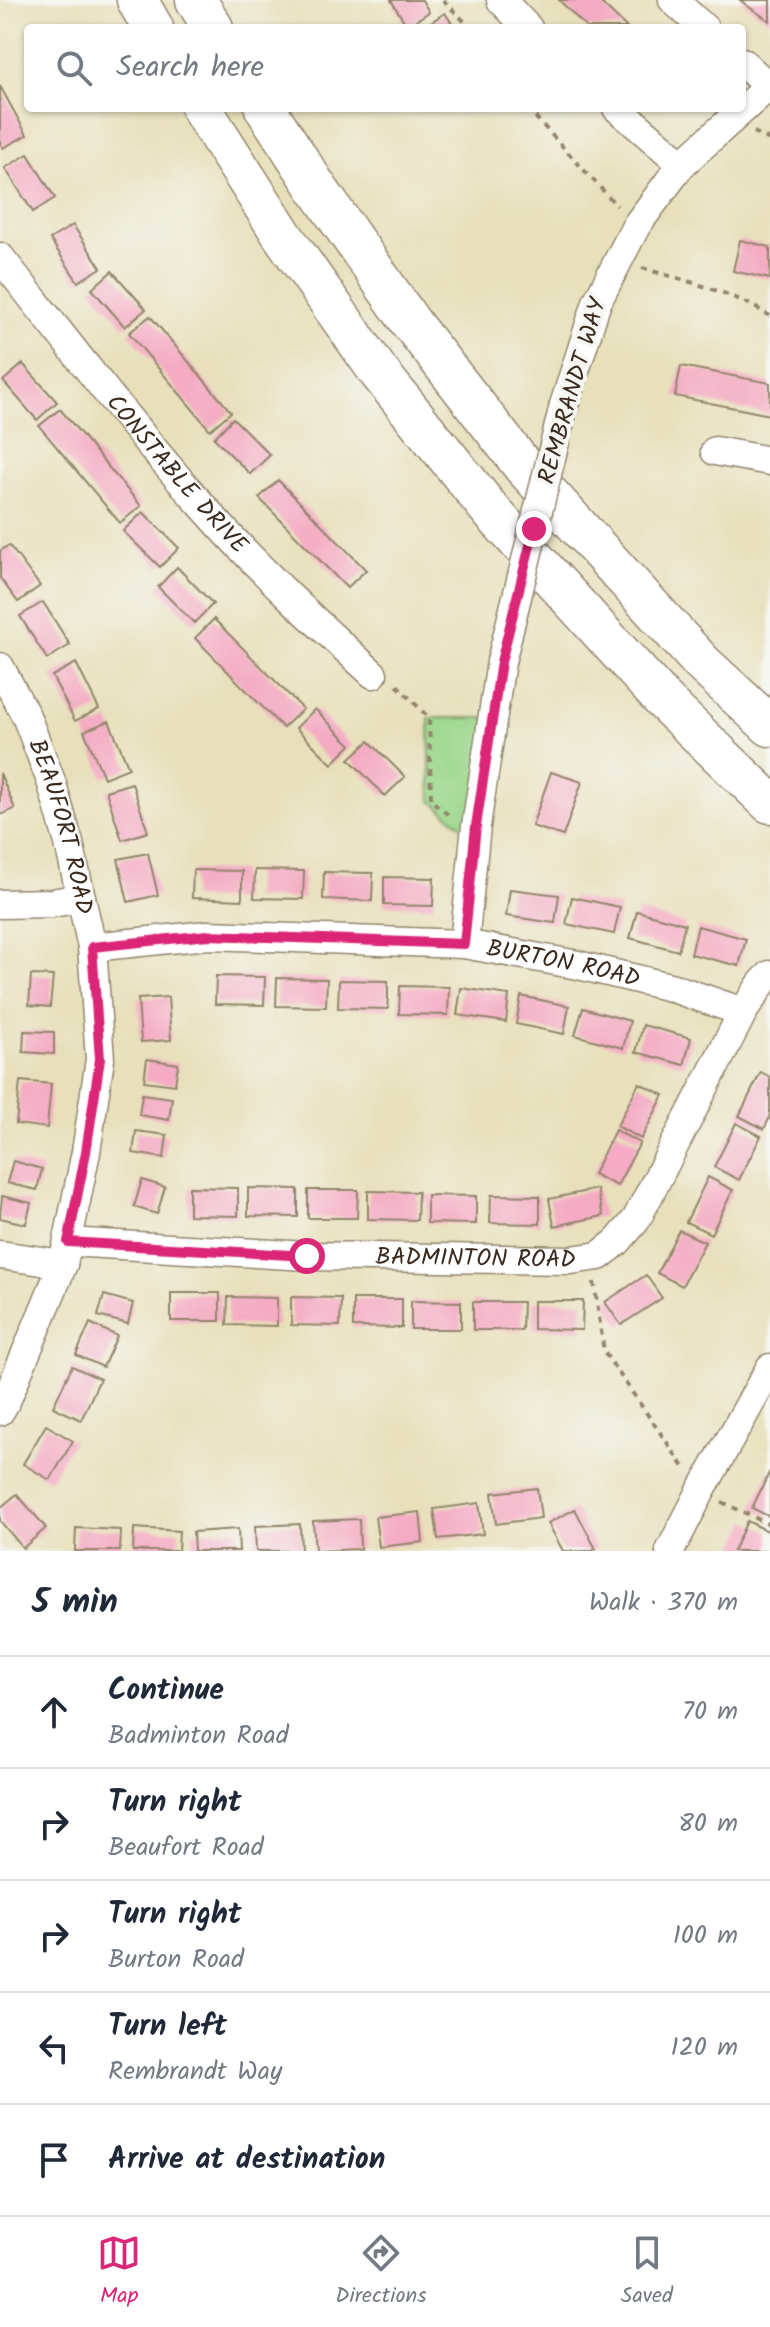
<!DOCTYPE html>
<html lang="en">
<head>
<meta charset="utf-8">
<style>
  body { margin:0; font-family:Kalam,sans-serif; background:#f2f2f3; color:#1f2937 }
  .stop { position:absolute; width:24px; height:24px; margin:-18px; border:6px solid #db2777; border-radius:50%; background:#fff }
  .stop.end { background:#db2777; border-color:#fff; box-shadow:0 2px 8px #0008 }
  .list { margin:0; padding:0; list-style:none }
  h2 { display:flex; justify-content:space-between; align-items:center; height:104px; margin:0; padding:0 32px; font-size:34px }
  h2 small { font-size:26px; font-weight:400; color:#747a83 }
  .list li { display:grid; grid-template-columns:52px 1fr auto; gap:24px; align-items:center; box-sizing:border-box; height:112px; padding:0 32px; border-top:2px solid #e0e1e3 }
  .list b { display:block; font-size:30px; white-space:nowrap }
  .list p { margin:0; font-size:26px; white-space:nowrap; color:#747a83 }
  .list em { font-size:26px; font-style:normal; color:#747a83 }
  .icon { flex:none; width:44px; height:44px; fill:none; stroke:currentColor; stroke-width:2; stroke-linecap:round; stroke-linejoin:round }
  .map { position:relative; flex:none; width:770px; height:1551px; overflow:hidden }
  .search { position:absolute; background:#fff; box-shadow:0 2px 6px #0004; left:24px; right:24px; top:24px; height:88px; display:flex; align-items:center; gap:20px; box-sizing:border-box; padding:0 28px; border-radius:8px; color:#747a83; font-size:30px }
  .sheet { height:664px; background:#fff }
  nav { display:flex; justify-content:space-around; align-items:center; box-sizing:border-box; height:112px; border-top:2px solid #e0e1e3; background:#fff; font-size:22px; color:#747a83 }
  nav a { display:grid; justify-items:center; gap:4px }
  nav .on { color:#db2777 }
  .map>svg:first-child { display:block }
  .green { fill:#9bd78b; stroke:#6b8054; stroke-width:2 }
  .building { fill:#f4abc3 }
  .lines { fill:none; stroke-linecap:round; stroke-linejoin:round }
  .minor-casing { stroke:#92856c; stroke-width:31 }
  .highway-casing { stroke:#92856c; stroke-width:43 }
  .path { stroke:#92856c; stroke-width:4; stroke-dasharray:6 6; stroke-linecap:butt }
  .minor { stroke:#fff; stroke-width:28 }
  .highway { stroke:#fff; stroke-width:40 }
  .minor-bridge-casing { stroke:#92856c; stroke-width:31; stroke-linecap:butt }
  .minor-bridge { stroke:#fff; stroke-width:28 }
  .route { stroke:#db2777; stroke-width:10 }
  .labels { text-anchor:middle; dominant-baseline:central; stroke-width:8; stroke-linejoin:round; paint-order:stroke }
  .street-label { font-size:24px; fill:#3b2a1e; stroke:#f6f6f2 }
</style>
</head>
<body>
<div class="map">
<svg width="770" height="1551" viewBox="0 0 770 1551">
  <rect width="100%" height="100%" fill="#f6f6f2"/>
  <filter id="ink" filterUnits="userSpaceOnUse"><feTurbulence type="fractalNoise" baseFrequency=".0125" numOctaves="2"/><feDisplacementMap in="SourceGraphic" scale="16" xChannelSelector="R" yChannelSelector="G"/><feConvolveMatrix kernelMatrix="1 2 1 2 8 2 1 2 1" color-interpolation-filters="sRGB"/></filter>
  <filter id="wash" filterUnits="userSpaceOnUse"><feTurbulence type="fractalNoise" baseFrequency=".006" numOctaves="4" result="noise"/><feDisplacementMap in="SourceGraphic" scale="32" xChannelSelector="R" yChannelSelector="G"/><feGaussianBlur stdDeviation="1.8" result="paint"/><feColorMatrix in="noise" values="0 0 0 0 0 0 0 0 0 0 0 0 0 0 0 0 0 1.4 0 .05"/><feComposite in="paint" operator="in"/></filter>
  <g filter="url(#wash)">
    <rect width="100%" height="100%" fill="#e8e0bb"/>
    <path class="green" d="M429 718H492L475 837 431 800Z"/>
    <g id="blocks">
      <g class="building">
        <path d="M391 0H422L429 12 407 26Z"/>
        <path d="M559 0H598L627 28H587Z"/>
        <path d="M740 0H770V21L749 7Z"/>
        <path d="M445 13 455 28H422Z"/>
        <path d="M0 86 27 135 3 148 0 143Z"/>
        <path d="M28 154 55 198 33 212 5 168Z"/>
        <path d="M73 225 101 268 78 282 50 239Z"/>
        <path d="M740 240 770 247V279L733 271Z"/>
        <path d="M112 271 146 309 125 327 92 289Z"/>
        <path d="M150 316 231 412 210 430 129 333Z"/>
        <path d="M23 364 57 402 37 420 3 381Z"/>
        <path d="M681 366 770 383V415L675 396Z"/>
        <path d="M60 409 141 506 120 523 39 426Z"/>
        <path d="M233 418 270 455 250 474 214 438Z"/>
        <path d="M278 480 366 570 347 588 259 498Z"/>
        <path d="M143 512 179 548 160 567 123 531Z"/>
        <path d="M9 545 40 586 18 602 0 578V551Z"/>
        <path d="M177 567 213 604 194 623 158 587Z"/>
        <path d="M43 602 70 645 47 659 20 616Z"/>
        <path d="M214 619 303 709 283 728 195 638Z"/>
        <path d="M76 663 99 709 75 721 52 676Z"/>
        <path d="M315 709 351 745 332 764 296 728Z"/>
        <path d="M109 721 129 768 104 778 84 731Z"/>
        <path d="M369 741 405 777 385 796 349 759Z"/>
        <path d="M551 772 582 782 563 836 532 826Z"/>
        <path d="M0 773 15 809 0 815Z"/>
        <path d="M132 783 148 832 122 840 106 791Z"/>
        <path d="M148 853 158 895 128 902 118 859Z"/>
        <path d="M193 870 242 871V900L192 898Z"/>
        <path d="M255 870 304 871 303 899 254 898Z"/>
        <path d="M324 872 373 873 372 901 323 899Z"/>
        <path d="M384 877 434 878 433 906 384 905Z"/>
        <path d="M510 889 559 895 555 923 506 916Z"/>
        <path d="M572 897 620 907 614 934 566 924Z"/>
        <path d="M637 911 685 924 678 951 630 938Z"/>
        <path d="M698 926 746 939 739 966 691 954Z"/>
        <path d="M31 975 53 976 50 1007 29 1005Z"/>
        <path d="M216 976 265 977 264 1005 215 1004Z"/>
        <path d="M277 978 327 979 326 1007 276 1006Z"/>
        <path d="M339 980 388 981V1009L338 1008Z"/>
        <path d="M400 986 449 987 448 1015 399 1014Z"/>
        <path d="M461 988 509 995 506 1022 457 1015Z"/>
        <path d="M521 996 569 1006 564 1034 516 1024Z"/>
        <path d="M168 997 171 1040 141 1042 138 999Z"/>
        <path d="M583 1008 630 1021 623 1048 575 1035Z"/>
        <path d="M643 1025 691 1038 684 1065 636 1052Z"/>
        <path d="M24 1031 54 1032V1054L23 1052Z"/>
        <path d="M147 1059 178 1064 175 1085 144 1081Z"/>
        <path d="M761 1072 770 1077V1117L764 1129 739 1116Z"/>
        <path d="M20 1081 51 1084 47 1128 16 1124Z"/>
        <path d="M639 1083 664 1095 641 1139 617 1126Z"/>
        <path d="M142 1094 172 1098 169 1120 139 1115Z"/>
        <path d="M736 1123 761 1136 739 1180 714 1167Z"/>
        <path d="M615 1130 640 1143 617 1186 593 1174Z"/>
        <path d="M136 1131 167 1135 164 1158 133 1153Z"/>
        <path d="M13 1161 42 1169 37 1190 7 1183Z"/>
        <path d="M708 1177 733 1190 711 1234 686 1222Z"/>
        <path d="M142 1180 165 1187 157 1214 134 1207Z"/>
        <path d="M189 1187 238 1188V1216L189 1215Z"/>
        <path d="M248 1188 298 1189V1217L248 1216Z"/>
        <path d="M597 1189 603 1216 554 1226 549 1199Z"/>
        <path d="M308 1190H358L357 1218H308Z"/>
        <path d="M368 1191 418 1192 417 1220 368 1219Z"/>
        <path d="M427 1195 476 1196V1224L427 1223Z"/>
        <path d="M491 1195 540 1196V1224L490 1223Z"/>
        <path d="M2 1196 31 1203 26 1224 0 1218Z"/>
        <path d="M679 1230 705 1242 682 1286 657 1273Z"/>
        <path d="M646 1275 662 1298 621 1325 605 1302Z"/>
        <rect x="171" y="1293" width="49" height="28"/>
        <path d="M104 1295 133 1303 128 1324 98 1316Z"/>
        <path d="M228 1297 277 1298V1326L227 1325Z"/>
        <path d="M291 1297 341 1298 340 1326 291 1325Z"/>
        <path d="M353 1299H402V1328L353 1327Z"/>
        <path d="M411 1301 461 1302V1329H411Z"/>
        <path d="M533 1301H583L582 1330 533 1329Z"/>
        <path d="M473 1302H523L522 1330H473Z"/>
        <path d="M90 1323 117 1336 103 1367 76 1355Z"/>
        <path d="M72 1366 100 1379 81 1420 53 1407Z"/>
        <path d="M46 1425 73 1441 50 1480 23 1464Z"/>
        <path d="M770 1471V1517L752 1508Z"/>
        <path d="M537 1488 541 1518 496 1524 492 1493Z"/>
        <path d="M17 1494 46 1528 23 1548 0 1521V1508Z"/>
        <path d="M479 1503 483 1534 438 1539 434 1509Z"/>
        <path d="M575 1509 596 1549 592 1551H563L548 1523Z"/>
        <path d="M420 1512 423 1542 379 1547 375 1517Z"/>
        <path d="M359 1519 360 1549 315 1551 313 1521Z"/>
        <path d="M747 1521 770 1532V1551H733Z"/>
        <path d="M300 1524 301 1551H256L255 1526Z"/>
        <path d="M76 1528 121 1530 120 1551H75Z"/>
        <path d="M134 1528 179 1531 178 1551H133Z"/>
        <path d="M238 1529 239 1551H194L193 1532Z"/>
      </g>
    </g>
  </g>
  <g filter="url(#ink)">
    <use href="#blocks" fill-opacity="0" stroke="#92856c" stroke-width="2"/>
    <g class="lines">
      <g class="minor-casing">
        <g id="minor">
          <path d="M501 0 528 28"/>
          <path d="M673 0 704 28"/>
          <path d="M742 62 768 86"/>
          <path d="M617 108 682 164"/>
          <path id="s1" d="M0 257C68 343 135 431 208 512 259 570 316 622 373 674"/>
          <path d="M564 405 597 302 636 226 682 164 770 85"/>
          <path d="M715 451 770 461"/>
          <path id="s2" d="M0 667 26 716 51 781 69 843 92 947 100 1059 86 1152 63 1264 6 1401 0 1411"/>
          <path d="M0 904 52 903 81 898"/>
          <path d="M464 944 476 826 501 662"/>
          <path id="s3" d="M92 947 208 935 464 944 578 965 670 987 743 1012"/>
          <path id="s4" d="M68 1242 307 1256 571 1260 599 1256 617 1242 636 1220 743 1012 762 983 770 975"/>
          <path d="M0 1255 63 1264"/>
          <path d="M670 1551 701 1491 770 1368"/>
        </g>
      </g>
      <g class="highway-casing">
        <g id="highway">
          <path d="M137 0 153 28"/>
          <path d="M196 0 213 28"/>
          <path d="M201 108 283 236 378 371 491 511 663 700 770 803"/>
          <path d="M265 108 315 185 411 323 523 466 702 663 770 726"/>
        </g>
      </g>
      <g class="path">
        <path d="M443 0 471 28"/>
        <path d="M527 108 617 206"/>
        <path d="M754 132 770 140"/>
        <path d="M642 268C686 281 731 291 770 316"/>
        <path d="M397 685 429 718 431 800 452 818"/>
        <path d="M594 1282 604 1352 684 1467"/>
        <path d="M722 1502 770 1525"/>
      </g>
      <use href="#minor" class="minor"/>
      <use href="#highway" class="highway"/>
      <g class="minor-bridge-casing">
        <path id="minor-bridge" d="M501 662 564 405"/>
      </g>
      <use href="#minor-bridge" class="minor-bridge"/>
    </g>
  </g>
  <g class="lines" filter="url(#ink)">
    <path class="route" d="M307 1256 68 1242 86 1152 100 1059 92 947 208 935 464 944 476 826 501 662 534 529"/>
  </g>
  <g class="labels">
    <g class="street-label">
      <text transform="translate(573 391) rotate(-74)">REMBRANDT WAY</text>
      <text stroke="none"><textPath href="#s1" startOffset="280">CONSTABLE DRIVE</textPath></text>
      <text stroke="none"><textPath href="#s2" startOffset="172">BEAUFORT ROAD</textPath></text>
      <text stroke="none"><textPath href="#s3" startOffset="474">BURTON ROAD</textPath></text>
      <text stroke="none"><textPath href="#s4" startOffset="408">BADMINTON ROAD</textPath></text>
    </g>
  </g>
</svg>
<div class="stop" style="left:307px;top:1256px"></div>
<div class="stop end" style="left:534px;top:529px"></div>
<div class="search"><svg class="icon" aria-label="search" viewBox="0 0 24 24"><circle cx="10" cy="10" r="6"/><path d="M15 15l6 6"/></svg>Search here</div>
</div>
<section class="sheet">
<h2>5 min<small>Walk · 370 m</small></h2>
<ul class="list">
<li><svg class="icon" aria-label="ahead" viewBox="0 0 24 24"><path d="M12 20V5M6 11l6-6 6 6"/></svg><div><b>Continue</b><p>Badminton Road</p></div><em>70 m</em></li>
<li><svg class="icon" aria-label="right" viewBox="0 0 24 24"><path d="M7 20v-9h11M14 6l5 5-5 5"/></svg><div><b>Turn right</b><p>Beaufort Road</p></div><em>80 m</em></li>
<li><svg class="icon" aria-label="right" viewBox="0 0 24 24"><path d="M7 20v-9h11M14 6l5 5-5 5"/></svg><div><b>Turn right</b><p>Burton Road</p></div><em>100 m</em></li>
<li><svg class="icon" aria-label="left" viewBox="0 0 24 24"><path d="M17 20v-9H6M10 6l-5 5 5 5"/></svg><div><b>Turn left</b><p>Rembrandt Way</p></div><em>120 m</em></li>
<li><svg class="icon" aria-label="arrive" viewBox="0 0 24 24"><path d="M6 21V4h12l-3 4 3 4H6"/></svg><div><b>Arrive at destination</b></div></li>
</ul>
</section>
<nav>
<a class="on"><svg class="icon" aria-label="map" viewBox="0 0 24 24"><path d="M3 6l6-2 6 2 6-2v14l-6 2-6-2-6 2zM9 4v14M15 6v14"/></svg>Map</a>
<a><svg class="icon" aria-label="directions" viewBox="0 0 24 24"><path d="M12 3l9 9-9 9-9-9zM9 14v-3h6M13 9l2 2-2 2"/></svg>Directions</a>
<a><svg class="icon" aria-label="saved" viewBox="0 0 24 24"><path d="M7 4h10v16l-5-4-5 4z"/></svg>Saved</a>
</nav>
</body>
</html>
